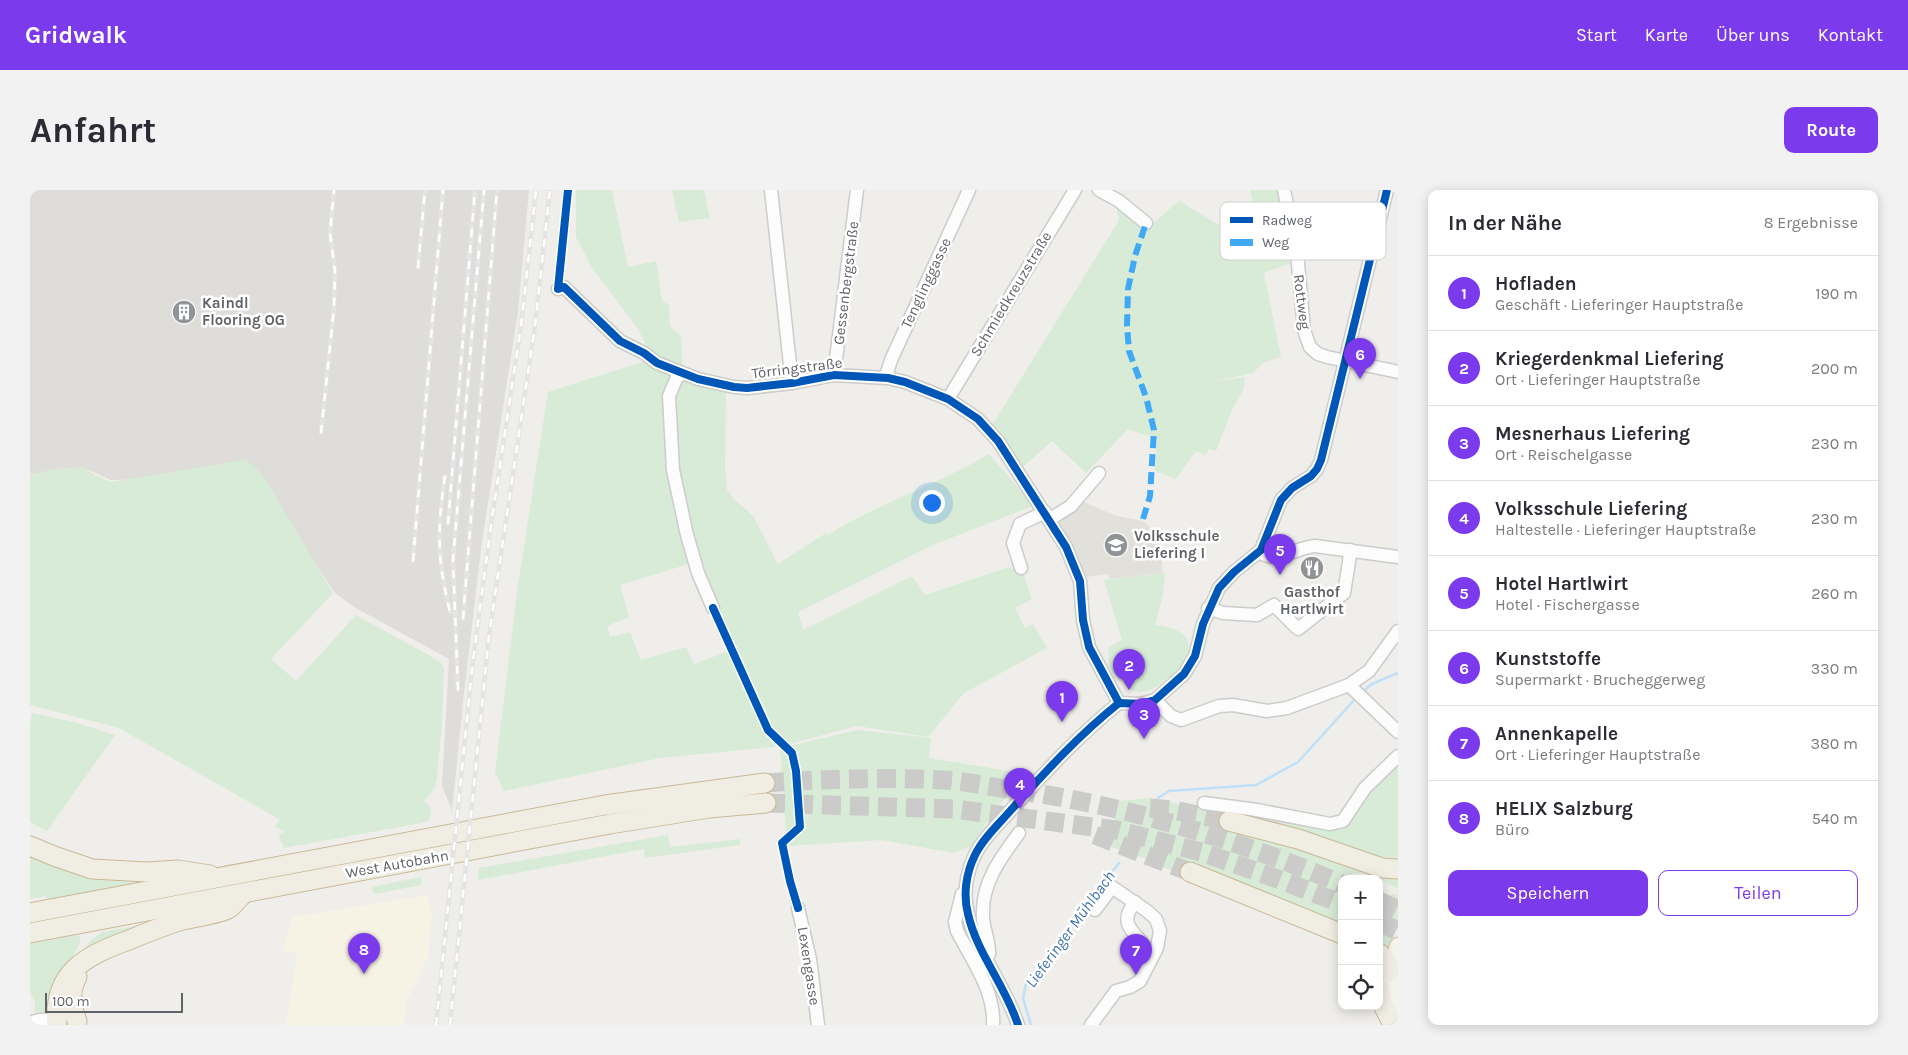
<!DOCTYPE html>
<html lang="de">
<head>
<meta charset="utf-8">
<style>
  body { margin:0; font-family:Karla,sans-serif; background:#f2f2f3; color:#2b2b33 }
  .controls { position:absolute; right:15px; bottom:15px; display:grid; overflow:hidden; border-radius:10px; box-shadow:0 2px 12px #0003 }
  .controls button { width:45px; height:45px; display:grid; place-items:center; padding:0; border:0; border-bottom:1px solid #e1e1e2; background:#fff; color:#2b2b33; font:25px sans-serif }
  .scale { position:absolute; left:15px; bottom:12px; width:138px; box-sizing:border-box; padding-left:5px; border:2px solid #5f6368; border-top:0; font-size:14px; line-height:18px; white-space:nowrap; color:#5f6368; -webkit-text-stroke:4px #fff; paint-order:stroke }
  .you { position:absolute; left:901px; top:312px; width:18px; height:18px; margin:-12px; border:4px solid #fff; border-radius:50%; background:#1a73e8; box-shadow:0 0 0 8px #1a73e833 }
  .badge { display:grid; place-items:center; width:32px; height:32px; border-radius:50%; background:#7c3aed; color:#fff; font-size:16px; font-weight:700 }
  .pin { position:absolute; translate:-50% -41px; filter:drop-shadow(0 1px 2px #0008) }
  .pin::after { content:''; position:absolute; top:26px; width:18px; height:15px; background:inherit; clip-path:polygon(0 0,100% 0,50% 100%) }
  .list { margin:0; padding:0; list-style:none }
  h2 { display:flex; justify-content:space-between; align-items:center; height:65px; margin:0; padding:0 20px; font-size:21px }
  h2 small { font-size:16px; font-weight:400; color:#7c7c81 }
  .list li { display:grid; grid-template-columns:32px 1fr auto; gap:15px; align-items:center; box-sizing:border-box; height:75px; padding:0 20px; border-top:1px solid #e1e1e2 }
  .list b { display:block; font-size:19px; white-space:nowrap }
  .list p { margin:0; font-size:16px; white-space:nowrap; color:#7c7c81 }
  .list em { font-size:16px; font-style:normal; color:#7c7c81 }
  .actions { display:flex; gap:10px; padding:15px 20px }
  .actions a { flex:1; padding:11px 0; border:1px solid #7c3aed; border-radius:10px; text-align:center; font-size:18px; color:#7c3aed }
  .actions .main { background:#7c3aed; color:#fff }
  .icon { flex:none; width:28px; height:28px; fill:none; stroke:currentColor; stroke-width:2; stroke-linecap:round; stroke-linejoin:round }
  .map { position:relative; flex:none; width:1368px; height:835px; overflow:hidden; border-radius:10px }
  header { display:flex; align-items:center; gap:30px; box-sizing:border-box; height:70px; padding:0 25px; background:#7c3aed; color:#fff }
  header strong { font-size:24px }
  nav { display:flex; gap:28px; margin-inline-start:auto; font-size:18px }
  .intro { display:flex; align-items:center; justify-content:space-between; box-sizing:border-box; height:120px; padding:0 30px }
  h1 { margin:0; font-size:35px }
  .button { padding:12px 22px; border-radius:10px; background:#7c3aed; color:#fff; font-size:18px; font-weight:700 }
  main { display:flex; gap:30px; padding:0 30px }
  aside { flex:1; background:#fff; border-radius:10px; box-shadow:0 2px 12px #0003 }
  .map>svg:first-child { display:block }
  .commercial { fill:#f7f3e4 }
  .industrial { fill:#dfddda }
  .education { fill:#e2e0da }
  .green { fill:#d8ebd6 }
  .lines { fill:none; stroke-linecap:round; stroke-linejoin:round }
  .stream { stroke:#bfe0f9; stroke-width:2.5 }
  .highway-tunnel { stroke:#cbcbca; stroke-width:19; stroke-dasharray:19 9; stroke-linecap:butt }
  .minor-casing { stroke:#cbcccc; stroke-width:15 }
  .major-casing { stroke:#d7ceb8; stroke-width:19 }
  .highway-casing { stroke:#c8b996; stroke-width:21 }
  .minor { stroke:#fdfcfc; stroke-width:12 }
  .major { stroke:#f4f2e9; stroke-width:16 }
  .highway { stroke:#f0ede3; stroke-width:19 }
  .rail-casing { stroke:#e4e4e4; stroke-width:4.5 }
  .rail { stroke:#fff; stroke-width:2.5; stroke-dasharray:8; stroke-linecap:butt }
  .quiet { stroke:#3fa9f5; stroke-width:6; stroke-dasharray:12 6; stroke-linecap:butt }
  .cycleway-casing { stroke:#fff; stroke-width:11 }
  .cycleway { stroke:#0057b8; stroke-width:8 }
  .labels { text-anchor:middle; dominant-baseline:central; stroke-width:5; stroke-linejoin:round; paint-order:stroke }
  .street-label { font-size:15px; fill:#5f6368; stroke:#fff }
  .poi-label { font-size:15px; font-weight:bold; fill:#5f6368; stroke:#fff; text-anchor:start }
  .water-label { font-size:16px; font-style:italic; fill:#4174aa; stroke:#fff }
  .key { fill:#fff; stroke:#cfd0d2; stroke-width:1 }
  .key-label { font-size:14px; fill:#5f6368 }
</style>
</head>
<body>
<header>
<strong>Gridwalk</strong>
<nav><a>Start</a><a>Karte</a><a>Über uns</a><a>Kontakt</a></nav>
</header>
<div class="intro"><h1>Anfahrt</h1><a class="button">Route</a></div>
<main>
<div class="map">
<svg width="1368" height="835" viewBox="0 0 1368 835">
  <rect width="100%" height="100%" fill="#efeeea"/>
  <path class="commercial" d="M397 705 402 723 398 767 377 810 374 835H256L267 763 253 761 263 727Z"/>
  <path class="industrial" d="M0 0H499L488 122 452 352 434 503 422 621 412 596 419 469 324 417 305 403 218 273 115 289 81 290 54 278 0 284Z"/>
  <path class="education" d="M1051 311 1087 326 1113 331 1129 345 1133 383 1080 389 1078 384 1056 387 1053 384 1047 365 1029 334 1032 328Z"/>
  <g class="green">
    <path d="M546 0H582L598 77 626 71 632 111 639 115 640 136 648 144 651 145 653 182 624 170 608 139 561 76 546 47Z"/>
    <path d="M642 0H674L680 28 649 32Z"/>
    <path d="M1220 0H1248L1261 73 1234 83 1251 167 1234 172 1223 183 1183 192 1215 187 1214 198 1202 220 1186 261 1179 259 1175 265 1166 261 1146 289 1125 281 1127 249 1098 239 1056 283 1022 251 993 277 963 234 1089 30 1085 11 1106 28 1116 39 1149 11 1194 38 1223 14Z"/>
    <path d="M612 172 637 180 641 184V191L637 201 662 373 590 395 599 427 577 436 580 447 600 442 611 470 656 457 664 474 699 461 735 541 746 554 745 557 630 568 474 601 465 582 488 395 518 202Z"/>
    <path d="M654 189 696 199 695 278 697 300 704 309 723 326 748 374 796 343 797 345C849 313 907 295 959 264L998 309 1000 317 903 355 768 422 773 440 882 386 895 405 979 377 993 383 1002 409 985 418 995 438 1003 434 1017 458 934 503 898 547 827 536 755 555 741 541 736 534 681 408 651 316 643 201Z"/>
    <path d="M213 270C225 273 232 285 239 295L303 403 241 469 266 491 326 425 402 467 410 472 414 478 412 535 407 587 405 597 394 612C403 616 403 625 397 632L254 658 249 648 251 643 255 642 245 637 249 629 89 538 0 515V285L23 279 54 277 63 284 81 292Z"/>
    <path d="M1135 383 1133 404 1125 435C1151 437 1171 451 1151 477 1148 482 1141 485 1136 489 1128 496 1120 502 1108 502 1098 501 1083 484 1078 476L1079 457 1092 450 1074 390Z"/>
    <path d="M2 523 44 532 85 545 17 641 0 632V534Z"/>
    <path d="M828 540 901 548 899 568 998 584C976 605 957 629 942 656L924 663 852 650 757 656 750 558Z"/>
    <path d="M1368 572V667C1345 670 1327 658 1306 651 1277 642 1249 634 1221 626L1225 624 1299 637 1333 607Z"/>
    <path d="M1119 608 1200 625 1368 683V699C1355 692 1337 679 1323 684L1320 689H1312V737L1157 688 1111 667 1078 656 1090 611Z"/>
    <path d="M638 645 640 657 710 649V655L615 668 614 659 448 690 449 678Z"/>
    <path d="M0 662 121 689 18 710 16 706 0 709Z"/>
    <path d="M391 687 392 695 344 704 342 697Z"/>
    <path d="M1364 704 1368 705V732L1359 762 1349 756V718L1352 719 1360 705Z"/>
    <path d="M117 734 50 765 61 750 72 742Z"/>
    <path d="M46 745 49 746 51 750 34 786 19 823 5 822V812L0 801V754Z"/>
  </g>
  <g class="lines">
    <g class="stream">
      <path d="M1331 503 1342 494 1368 483"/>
      <path d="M1128 608 1139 601 1226 595 1268 572 1326 508"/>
      <path d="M1001 835 993 808 996 794 1089 673"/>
    </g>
    <g class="highway-tunnel">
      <path d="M735 593C795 589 854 587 913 590 935 591 956 596 977 599 1093 614 1205 649 1312 694"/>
      <path d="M736 613 924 619 1086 640 1171 662 1248 689 1312 714"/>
      <path d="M1120 618 1143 620 1199 631"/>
      <path d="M1065 645 1160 682"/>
      <path d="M1349 711 1368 720"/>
      <path d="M1349 732 1368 741"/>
    </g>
    <g class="minor-casing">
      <g id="minor">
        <path d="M741 0 762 193"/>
        <path d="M1069 0 1089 11 1116 33"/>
        <path d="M1254 0 1267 63 1274 140 1280 157 1288 164 1297 167 1368 182"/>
        <path d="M528 99 534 97 590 151 614 163 627 173 668 189 704 197 717 198 762 193 804 185 858 188 875 192 918 209 948 229 968 251 1036 357 1050 391 1053 430 1059 457 1089 513"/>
        <path d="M652 184 647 187 639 206 643 280 657 345 668 383 683 418"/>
        <path d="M804 185 827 0"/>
        <path d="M858 188 857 183 861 170 939 0"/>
        <path d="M918 209 1045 0"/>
        <path d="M1020 329 1041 316 1069 283"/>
        <path d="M1229 362C1247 375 1266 357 1285 356L1368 367"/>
        <path d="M991 378 983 353 990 334 1015 322"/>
        <path d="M1178 418 1193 423 1227 425 1244 415 1268 439 1314 403 1319 372 1320 360"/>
        <path d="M1319 495 1368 542"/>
        <path d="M1125 510 1141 526 1151 530 1189 516 1203 515 1237 521 1257 518 1319 495 1339 481 1368 441"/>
        <path d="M1174 613 1227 620 1300 634 1313 631 1335 598 1368 566"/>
        <path d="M932 704 925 732 927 741C942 770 965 801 963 835"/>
        <path d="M1105 712C1080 743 1124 745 1117 774"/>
        <path d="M768 718 780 769 788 835"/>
        <path d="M959 764C960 752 953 739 953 726 951 694 971 667 989 643"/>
        <path d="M0 833C10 828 18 828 27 835"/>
        <path d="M988 835C976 796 947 764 938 724 933 705 936 683 945 665 953 648 969 634 981 620 1015 582 1049 545 1089 513L1111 514 1125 510 1154 484 1165 466 1173 434 1189 398 1204 382 1231 360 1251 310 1262 298 1281 286 1287 279 1291 270 1357 0"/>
        <path d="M1061 835 1086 801 1100 797 1110 791 1127 758 1130 741 1126 729 1117 721 1082 697 1065 720"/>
      </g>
    </g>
    <g class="major-casing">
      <path id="major" d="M1368 756C1361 778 1357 801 1368 822"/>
    </g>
    <g class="highway-casing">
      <g id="highway">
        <path d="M1199 631 1268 649 1352 678 1368 679"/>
        <path d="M0 656 24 666 62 679 117 682 148 680 180 685"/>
        <path d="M1160 682 1312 744"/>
        <path d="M0 723 575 615 735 593"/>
        <path d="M0 743 580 634 679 618 736 613"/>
        <path d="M1349 763 1356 770 1361 781"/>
        <path d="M47 787C39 802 41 816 47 831"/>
        <path d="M1349 799 1353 815 1363 835"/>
        <path d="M27 835C23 782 55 766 99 750 116 743 135 735 153 730 164 727 189 724 198 719 204 715 209 708 214 703"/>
      </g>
    </g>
    <use href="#minor" class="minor"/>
    <use href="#major" class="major"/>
    <use href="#highway" class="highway"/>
    <g class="rail-casing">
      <g id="rail">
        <path d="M388 78 395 0"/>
        <path d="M291 243 304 118 305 81 300 43 304 0"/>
        <path d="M415 286C407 339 407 369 420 422"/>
        <path d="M418 334 445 0"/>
        <path d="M383 371 413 0"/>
        <path d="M433 429 467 0"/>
        <path d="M428 500 423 370 454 0"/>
        <path d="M406 835 443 470 461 335 491 136 506 0"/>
        <path d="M420 835 459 445 505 136 520 0"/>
      </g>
    </g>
    <use href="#rail" class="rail"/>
    <path class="quiet" d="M1113 329 1120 306 1124 240 1116 207 1099 161 1097 135 1098 99 1105 66 1116 33"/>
    <g class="cycleway-casing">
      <g id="cycleway">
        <path d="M538 0 528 99 534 97 590 151 614 163 627 173 668 189 704 197 717 198 762 193 804 185 858 188 875 192 918 209 948 229 968 251 1036 357 1050 391 1053 430 1059 457 1089 513"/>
        <path d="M683 418 738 540 762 563 766 581 770 637 752 653 760 691 768 718"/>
        <path d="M988 835C976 796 947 764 938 724 933 705 936 683 945 665 953 648 969 634 981 620 1015 582 1049 545 1089 513L1111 514 1125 510 1154 484 1165 466 1173 434 1189 398 1204 382 1231 360 1251 310 1262 298 1281 286 1287 279 1291 270 1357 0"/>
      </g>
    </g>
    <use href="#cycleway" class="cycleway"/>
  </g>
  <defs>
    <g id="building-disc" transform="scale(1.25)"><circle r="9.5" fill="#919496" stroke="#fff"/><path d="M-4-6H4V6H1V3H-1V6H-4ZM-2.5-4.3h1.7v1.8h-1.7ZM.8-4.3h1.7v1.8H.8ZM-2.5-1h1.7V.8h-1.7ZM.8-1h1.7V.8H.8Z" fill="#fff"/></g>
    <g id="school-disc" transform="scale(1.25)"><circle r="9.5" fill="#919496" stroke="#fff"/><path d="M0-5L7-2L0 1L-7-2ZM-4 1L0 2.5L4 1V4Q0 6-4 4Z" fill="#fff"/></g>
    <g id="restaurant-disc" transform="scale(1.25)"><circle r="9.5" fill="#919496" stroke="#fff"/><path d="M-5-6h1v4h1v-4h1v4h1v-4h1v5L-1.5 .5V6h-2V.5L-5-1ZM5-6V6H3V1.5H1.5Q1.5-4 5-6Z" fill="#fff"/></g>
  </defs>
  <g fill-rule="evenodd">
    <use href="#building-disc" x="154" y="122"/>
    <use href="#school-disc" x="1086" y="355"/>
    <use href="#restaurant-disc" x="1282" y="378"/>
  </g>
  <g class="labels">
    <g class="street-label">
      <text transform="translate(816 93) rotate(-83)">Gessenbergstraße</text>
      <text transform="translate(896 93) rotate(-65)">Tenglinggasse</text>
      <text transform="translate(981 104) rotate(-59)">Schmiedkreuzstraße</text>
      <text transform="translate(1272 112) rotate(83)">Rottweg</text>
      <text transform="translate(767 178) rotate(-7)">Törringstraße</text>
      <text transform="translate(367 674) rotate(-10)">West Autobahn</text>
      <text transform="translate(779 776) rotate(81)">Lexengasse</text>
    </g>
    <g class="poi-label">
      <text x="172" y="113">Kaindl<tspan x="172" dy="17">Flooring OG</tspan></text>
      <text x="1104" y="346">Volksschule<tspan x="1104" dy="17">Liefering I</tspan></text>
      <text x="1282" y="402" text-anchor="middle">Gasthof<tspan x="1282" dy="17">Hartlwirt</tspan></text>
    </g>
    <g class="water-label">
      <text transform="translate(1040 739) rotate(-54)">Lieferinger Mühlbach</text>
    </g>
  </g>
  <rect x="1190" y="12" width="166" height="58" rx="8" class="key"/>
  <rect x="1200" y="27" width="23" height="6" fill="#0057b8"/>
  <rect x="1200" y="49" width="23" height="7" fill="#3fa9f5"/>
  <g class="key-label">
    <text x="1232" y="35">Radweg</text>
    <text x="1232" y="57">Weg</text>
  </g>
</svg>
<div class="controls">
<button>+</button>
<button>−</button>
<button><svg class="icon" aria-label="locate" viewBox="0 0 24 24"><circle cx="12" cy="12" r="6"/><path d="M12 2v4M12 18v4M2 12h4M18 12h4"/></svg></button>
</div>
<div class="scale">100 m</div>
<div class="you"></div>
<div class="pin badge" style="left:1032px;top:532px">1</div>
<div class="pin badge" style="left:1099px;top:500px">2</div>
<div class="pin badge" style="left:1114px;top:549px">3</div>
<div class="pin badge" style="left:990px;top:619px">4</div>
<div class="pin badge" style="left:1250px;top:385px">5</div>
<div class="pin badge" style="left:1330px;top:189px">6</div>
<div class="pin badge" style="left:1106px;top:785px">7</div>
<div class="pin badge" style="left:334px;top:784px">8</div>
</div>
<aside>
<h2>In der Nähe<small>8 Ergebnisse</small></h2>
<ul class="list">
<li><span class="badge">1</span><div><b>Hofladen</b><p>Geschäft · Lieferinger Hauptstraße</p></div><em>190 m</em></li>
<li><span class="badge">2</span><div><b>Kriegerdenkmal Liefering</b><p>Ort · Lieferinger Hauptstraße</p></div><em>200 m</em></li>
<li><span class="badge">3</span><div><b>Mesnerhaus Liefering</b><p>Ort · Reischelgasse</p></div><em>230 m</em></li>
<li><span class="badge">4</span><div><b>Volksschule Liefering</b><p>Haltestelle · Lieferinger Hauptstraße</p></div><em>230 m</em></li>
<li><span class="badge">5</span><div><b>Hotel Hartlwirt</b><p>Hotel · Fischergasse</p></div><em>260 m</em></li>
<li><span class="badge">6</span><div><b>Kunststoffe</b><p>Supermarkt · Brucheggerweg</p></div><em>330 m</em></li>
<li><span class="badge">7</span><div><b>Annenkapelle</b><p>Ort · Lieferinger Hauptstraße</p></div><em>380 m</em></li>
<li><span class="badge">8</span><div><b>HELIX Salzburg</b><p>Büro</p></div><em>540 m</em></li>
</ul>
<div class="actions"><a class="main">Speichern</a><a>Teilen</a></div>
</aside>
</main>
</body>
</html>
